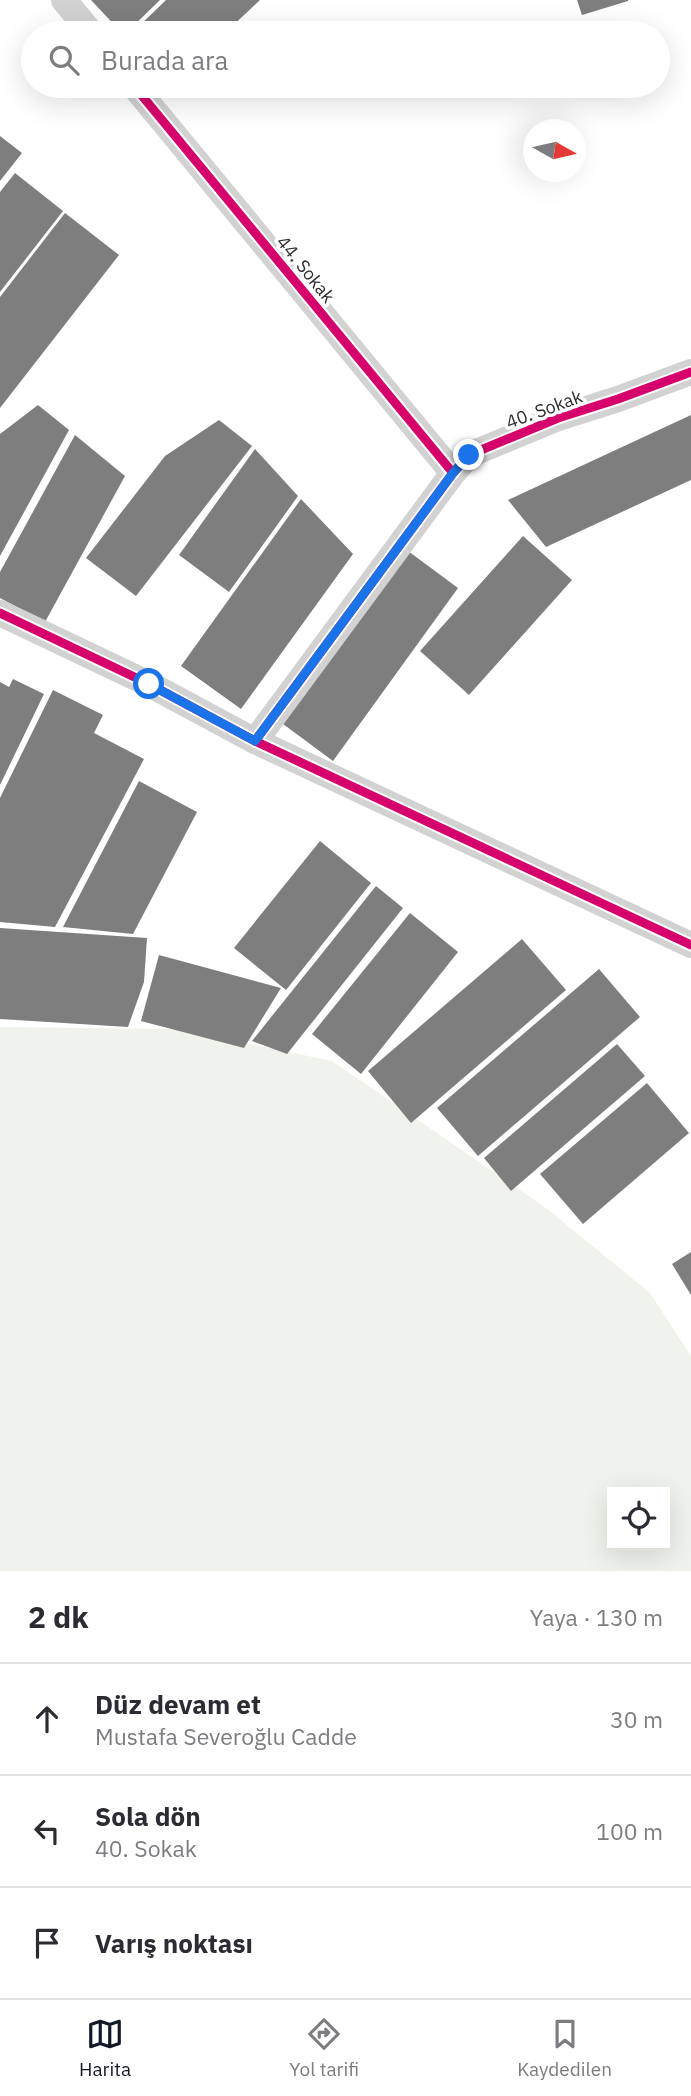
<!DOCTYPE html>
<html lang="tr">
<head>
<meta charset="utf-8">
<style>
  body { margin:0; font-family:"IBM Plex Sans",sans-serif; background:#f7f7f7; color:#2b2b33 }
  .controls { position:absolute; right:21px; bottom:21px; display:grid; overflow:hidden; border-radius:0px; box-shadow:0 7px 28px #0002 }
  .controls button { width:63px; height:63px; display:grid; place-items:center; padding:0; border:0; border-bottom:2px solid #e1e1e2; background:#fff; color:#2b2b33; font:35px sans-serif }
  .compass { position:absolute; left:523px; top:119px; width:63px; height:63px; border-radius:50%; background:#fff; box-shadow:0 7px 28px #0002; rotate:98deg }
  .stop { position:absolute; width:21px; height:21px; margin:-16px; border:5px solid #1a73e8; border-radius:50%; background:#fff }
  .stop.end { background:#1a73e8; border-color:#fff; box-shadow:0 2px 7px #0008 }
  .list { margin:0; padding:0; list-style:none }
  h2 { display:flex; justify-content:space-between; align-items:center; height:91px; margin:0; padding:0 28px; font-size:30px }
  h2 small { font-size:23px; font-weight:400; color:#7c7c81 }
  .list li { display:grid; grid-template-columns:46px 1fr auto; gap:21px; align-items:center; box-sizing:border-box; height:112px; padding:0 28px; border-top:2px solid #e1e1e2 }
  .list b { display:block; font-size:26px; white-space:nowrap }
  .list p { margin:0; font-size:23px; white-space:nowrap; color:#7c7c81 }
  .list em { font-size:23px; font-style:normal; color:#7c7c81 }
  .icon { flex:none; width:38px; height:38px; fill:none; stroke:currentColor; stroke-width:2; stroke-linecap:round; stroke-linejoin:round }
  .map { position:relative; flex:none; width:691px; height:1571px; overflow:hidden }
  .search { position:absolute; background:#fff; box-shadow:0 7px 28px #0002; left:21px; right:21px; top:21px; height:77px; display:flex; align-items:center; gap:18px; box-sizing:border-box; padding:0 24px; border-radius:38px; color:#7c7c81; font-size:26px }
  .sheet { height:427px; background:#fff }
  nav { display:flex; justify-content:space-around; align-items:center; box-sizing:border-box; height:98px; border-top:2px solid #e1e1e2; background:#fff; font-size:19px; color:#7c7c81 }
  nav a { display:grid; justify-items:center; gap:4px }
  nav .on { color:#111827 }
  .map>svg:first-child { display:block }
  .green { fill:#f0f3ec; fill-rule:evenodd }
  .building { fill:#7e7e7e }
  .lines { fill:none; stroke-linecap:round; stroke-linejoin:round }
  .minor { stroke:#d2d2d2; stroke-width:26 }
  .cycleway-casing { stroke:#fff; stroke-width:13 }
  .cycleway { stroke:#d6006c; stroke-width:9 }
  .route { stroke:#1a73e8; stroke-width:9 }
  .labels { text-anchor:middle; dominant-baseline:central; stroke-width:7; stroke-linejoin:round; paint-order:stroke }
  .street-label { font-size:18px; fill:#2d2d2d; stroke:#fff }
</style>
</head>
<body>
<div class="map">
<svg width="691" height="1571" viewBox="0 0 691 1571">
  <rect width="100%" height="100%" fill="#fff"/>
  <path class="green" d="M0 1027 178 1029 332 1061 546 1208 650 1293 691 1356V1571H0ZM612 1492H665V1545H612Z"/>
  <g class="building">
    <path d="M91 0H160L126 33H122Z"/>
    <path d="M166 0H260L225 33H132Z"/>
    <path d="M577 0H628V1L582 15Z"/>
    <path d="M0 136 22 153 0 181Z"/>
    <path d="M15 173 63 211 0 292V192Z"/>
    <path d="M65 213 119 255 0 408V297Z"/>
    <path d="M38 405 69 430 0 556V434Z"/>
    <path d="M691 415V480L546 547 508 500Z"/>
    <path d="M219 420 252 446 136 596 86 558 165 456Z"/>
    <path d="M75 435 125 476 45 622 0 598V572Z"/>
    <path d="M255 449 298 496 229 592 179 555Z"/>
    <path d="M301 499 353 554 241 709 181 666Z"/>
    <path d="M523 536 572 580 469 695 420 651Z"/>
    <path d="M404 548 458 588 333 761 279 721Z"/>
    <path d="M13 679 44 694 0 785V682L9 687Z"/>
    <path d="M53 690 103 715 94 733 144 759 55 927 0 922V798Z"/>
    <path d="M139 781 197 812 133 934 63 927Z"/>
    <path d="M320 841 371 883 286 990 234 948Z"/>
    <path d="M376 886 403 908 287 1054 252 1041Z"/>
    <path d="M410 913 458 952 361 1074 312 1034Z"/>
    <path d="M0 928 147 938 144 982 128 1027 0 1019Z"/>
    <path d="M522 939 566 990 411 1123 368 1071Z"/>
    <path d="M159 955 281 988 244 1048 141 1021Z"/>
    <path d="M599 969 640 1017 478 1156 437 1108Z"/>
    <path d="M617 1044 645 1076 511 1191 484 1158Z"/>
    <path d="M647 1083 689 1133 583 1224 540 1174Z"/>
    <path d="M691 1252V1295L672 1264Z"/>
  </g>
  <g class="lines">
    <g class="minor">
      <path d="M64 0 91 33"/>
      <path d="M134 86 453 473"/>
      <path d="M0 613 149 684 255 741 691 945"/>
      <path d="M255 741 453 473 469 455 558 418 618 399 691 372"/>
    </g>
    <g class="cycleway-casing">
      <g id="cycleway">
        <path d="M134 86 453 473"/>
        <path d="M0 613 149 684 255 741 691 945"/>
        <path d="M255 741 453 473 469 455 558 418 618 399 691 372"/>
      </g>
    </g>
    <use href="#cycleway" class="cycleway"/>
  </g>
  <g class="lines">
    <path class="route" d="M149 684 255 741 453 473 469 455"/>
  </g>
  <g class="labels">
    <g class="street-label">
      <text transform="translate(306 269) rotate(51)">44. Sokak</text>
      <text transform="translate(544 409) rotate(-20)">40. Sokak</text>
    </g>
  </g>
</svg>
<div class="controls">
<button><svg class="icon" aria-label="locate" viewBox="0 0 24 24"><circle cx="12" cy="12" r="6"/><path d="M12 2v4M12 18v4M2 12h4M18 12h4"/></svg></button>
</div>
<svg class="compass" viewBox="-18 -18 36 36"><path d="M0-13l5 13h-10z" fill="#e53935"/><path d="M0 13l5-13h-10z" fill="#7c7c81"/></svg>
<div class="stop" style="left:149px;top:684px"></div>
<div class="stop end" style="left:469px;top:455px"></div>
<div class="search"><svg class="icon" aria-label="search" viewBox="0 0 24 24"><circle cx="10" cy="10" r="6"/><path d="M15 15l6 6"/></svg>Burada ara</div>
</div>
<section class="sheet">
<h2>2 dk<small>Yaya · 130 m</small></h2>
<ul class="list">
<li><svg class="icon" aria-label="ahead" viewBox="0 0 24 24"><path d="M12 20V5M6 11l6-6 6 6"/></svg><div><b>Düz devam et</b><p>Mustafa Severoğlu Cadde</p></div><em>30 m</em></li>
<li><svg class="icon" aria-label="left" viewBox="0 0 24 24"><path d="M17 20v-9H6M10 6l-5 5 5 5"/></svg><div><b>Sola dön</b><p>40. Sokak</p></div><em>100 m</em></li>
<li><svg class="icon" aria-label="arrive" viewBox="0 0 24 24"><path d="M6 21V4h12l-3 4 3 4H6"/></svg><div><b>Varış noktası</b></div></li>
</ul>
</section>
<nav>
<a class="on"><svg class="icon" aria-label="map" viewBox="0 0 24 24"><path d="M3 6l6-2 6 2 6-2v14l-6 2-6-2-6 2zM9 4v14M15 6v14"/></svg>Harita</a>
<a><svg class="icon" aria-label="directions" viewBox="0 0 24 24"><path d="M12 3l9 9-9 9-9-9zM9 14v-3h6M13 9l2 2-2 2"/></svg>Yol tarifi</a>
<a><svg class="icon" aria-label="saved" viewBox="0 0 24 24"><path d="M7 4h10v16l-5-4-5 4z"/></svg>Kaydedilen</a>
</nav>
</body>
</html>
